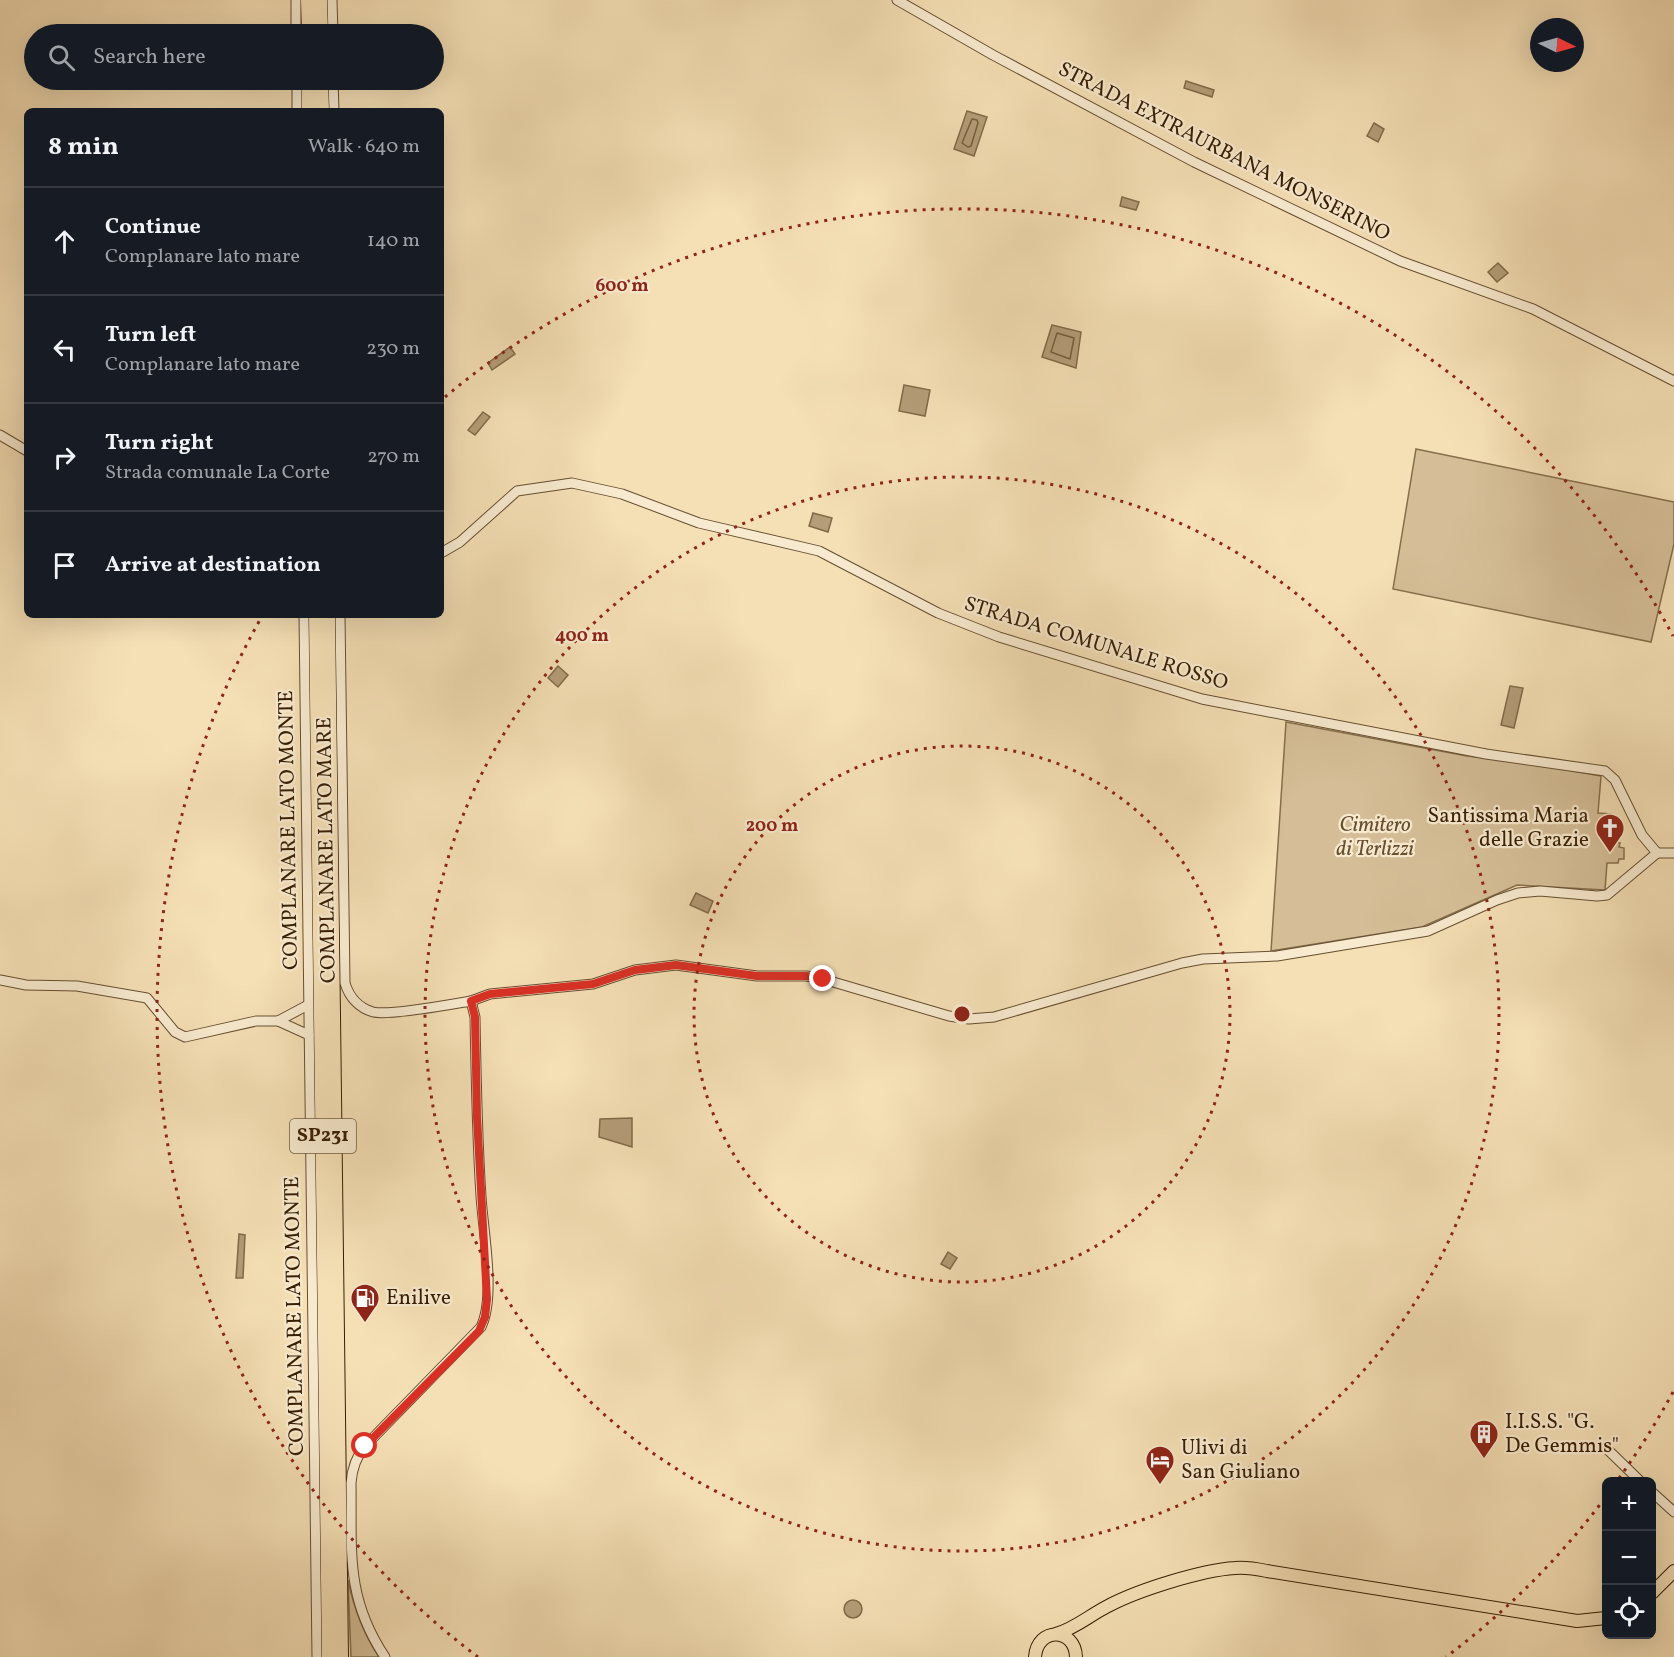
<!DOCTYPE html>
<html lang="en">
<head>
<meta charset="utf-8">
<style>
  body { margin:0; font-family:Vollkorn,serif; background:#20242c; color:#f1f3f6 }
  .controls { position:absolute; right:18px; bottom:18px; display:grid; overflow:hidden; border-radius:9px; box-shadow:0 6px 24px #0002 }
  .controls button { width:54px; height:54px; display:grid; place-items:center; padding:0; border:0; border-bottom:2px solid #363941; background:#171b24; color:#f1f3f6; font:30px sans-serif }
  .compass { position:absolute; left:1530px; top:18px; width:54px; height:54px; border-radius:50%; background:#171b24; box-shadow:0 6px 24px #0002; rotate:95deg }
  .stop { position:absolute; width:18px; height:18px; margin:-14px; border:4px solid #d93025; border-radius:50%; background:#fff }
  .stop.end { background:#d93025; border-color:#fff; box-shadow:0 2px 6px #0008 }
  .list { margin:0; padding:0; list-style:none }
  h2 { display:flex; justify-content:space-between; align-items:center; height:78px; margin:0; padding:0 24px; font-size:26px }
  h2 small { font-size:20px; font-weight:400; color:#9ea1a6 }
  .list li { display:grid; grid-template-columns:39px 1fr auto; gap:18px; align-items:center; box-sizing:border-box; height:108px; padding:0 24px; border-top:2px solid #363941 }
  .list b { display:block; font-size:22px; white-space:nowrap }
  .list p { margin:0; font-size:20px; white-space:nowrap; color:#9ea1a6 }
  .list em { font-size:20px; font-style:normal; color:#9ea1a6 }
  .icon { flex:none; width:33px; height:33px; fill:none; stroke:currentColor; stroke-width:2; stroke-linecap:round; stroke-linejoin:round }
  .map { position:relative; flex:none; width:1674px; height:1657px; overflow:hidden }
  .search { position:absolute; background:#171b24; box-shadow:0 6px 24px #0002; left:24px; top:24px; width:420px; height:66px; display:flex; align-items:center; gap:15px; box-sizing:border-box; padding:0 21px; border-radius:33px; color:#9ea1a6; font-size:22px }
  .panel { position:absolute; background:#171b24; box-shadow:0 6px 24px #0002; left:24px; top:108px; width:420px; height:510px; border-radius:9px }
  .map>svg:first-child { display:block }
  .green { fill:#d5be97; stroke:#866e4c; stroke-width:1.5 }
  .water { fill:#b49d78; stroke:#826a49; stroke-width:1.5 }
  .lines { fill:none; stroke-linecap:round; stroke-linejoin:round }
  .shore { stroke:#765e3d; stroke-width:1.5 }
  .minor-casing { stroke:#664e2f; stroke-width:11 }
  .major-casing { stroke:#371e02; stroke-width:14 }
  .highway-casing { stroke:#371e02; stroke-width:16 }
  .minor { stroke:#f8eacf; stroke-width:9 }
  .major { stroke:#f5dfb5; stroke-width:12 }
  .highway { stroke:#f5dfb5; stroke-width:14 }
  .route { stroke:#d93025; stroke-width:8 }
  .ring { fill:none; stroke:#8f2418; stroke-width:3; stroke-dasharray:3 6 }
  .labels { text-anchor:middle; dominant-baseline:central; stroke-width:4.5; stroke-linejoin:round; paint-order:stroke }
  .shield { fill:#f8eacf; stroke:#715b40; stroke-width:1.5 }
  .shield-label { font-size:20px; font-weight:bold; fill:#371e02 }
  .street-label { font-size:21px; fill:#371e02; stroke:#f8eacf }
  .poi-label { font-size:21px; fill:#371e02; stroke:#f8eacf; text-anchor:start }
  .park-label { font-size:21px; font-style:italic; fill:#664e2f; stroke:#f8eacf }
  .centre { fill:#8f2418; stroke:#f8eacf; stroke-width:3 }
  .ring-label { font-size:18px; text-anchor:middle; font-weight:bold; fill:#8f2418; stroke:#f8eacf; stroke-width:4.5; stroke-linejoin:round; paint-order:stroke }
</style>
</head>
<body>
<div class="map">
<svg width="1674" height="1657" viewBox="0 0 1674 1657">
  <rect width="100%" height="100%" fill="#f5dfb5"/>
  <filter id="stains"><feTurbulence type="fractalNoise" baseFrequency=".00333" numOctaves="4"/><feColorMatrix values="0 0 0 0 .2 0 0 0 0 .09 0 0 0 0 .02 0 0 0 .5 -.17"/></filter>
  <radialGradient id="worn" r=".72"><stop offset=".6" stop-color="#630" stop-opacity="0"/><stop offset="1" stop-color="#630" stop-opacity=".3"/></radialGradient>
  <g class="green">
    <path d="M1416 449 1674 502V544L1651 642 1393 589Z"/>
    <path d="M1286 722 1467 756 1533 764 1601 776 1598 813 1611 814 1609 842 1620 843 1619 847 1624 848V859H1619L1618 863H1607L1605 890 1517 885 1422 927 1271 951Z"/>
    <path d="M348 1580C354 1609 363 1633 379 1657H351Z"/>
  </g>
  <g class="water">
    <path d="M1186 81 1214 90 1212 97 1184 88Z"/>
    <path d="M967 111 987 117 974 156 954 149Z"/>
    <path d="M1374 123 1384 129 1378 142 1367 136Z"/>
    <path d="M1122 197 1139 202 1136 210 1120 206Z"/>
    <path d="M1498 263 1508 273 1497 282 1488 272Z"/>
    <path d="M1052 325 1081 332 1076 368 1042 357Z"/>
    <path d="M510 347 515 354 492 370 488 363Z"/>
    <path d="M904 385 930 390 925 416 899 411Z"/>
    <path d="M483 412 490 417 475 435 468 430Z"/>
    <path d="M813 513 832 518 828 532 809 526Z"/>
    <path d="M558 666 568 675 558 687 548 678Z"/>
    <path d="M1510 686 1523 688 1514 728 1501 725Z"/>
    <path d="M696 893 713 901 708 913 690 905Z"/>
    <path d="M632 1118V1147L599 1137 600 1119Z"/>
    <path d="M239 1234 245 1235 243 1278H236Z"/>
    <path d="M948 1252 957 1258 950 1269 941 1264Z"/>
    <circle cx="853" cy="1609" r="9"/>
  </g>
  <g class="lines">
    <g class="shore">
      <path d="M972 119 977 120 978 123 971 146 968 147 962 143Z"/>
      <path d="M1057 333 1074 338 1070 359 1051 352Z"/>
    </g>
    <g class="minor-casing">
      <g id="minor">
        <path d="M296 0V34"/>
        <path d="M332 0 333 34"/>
        <path d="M897 0 993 55 1194 162 1400 261 1533 309 1674 381"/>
        <path d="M297 80V111"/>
        <path d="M333 80 334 111"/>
        <path d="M0 435 27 451"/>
        <path d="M441 553 460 542 517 491 572 483 622 494 699 523 819 551 938 613 999 637 1202 699 1486 754 1605 771 1615 780 1642 835 1657 853"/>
        <path d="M304 615 317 1657"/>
        <path d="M340 615 345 983C349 997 359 1008 373 1012 389 1016 453 1004 471 1001L475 1017C476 1077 477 1136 481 1196 483 1231 496 1296 481 1327L365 1446C356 1457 352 1468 351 1483 352 1551 345 1597 385 1657"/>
        <path d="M1657 853H1674"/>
        <path d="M0 980 26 985 77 986 147 998 175 1032 185 1037 256 1021H278L309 1035"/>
        <path d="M471 1001 490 994 593 984 635 970 676 965 757 976H806L823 979 949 1016 969 1019 994 1017 1182 963 1203 959 1277 956 1428 931 1497 900 1518 893 1540 891 1597 896 1607 895 1657 853"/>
        <path d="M278 1021 308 1005"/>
        <path d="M1606 1448 1641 1482"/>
        <path d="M1652 1492 1674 1512"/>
      </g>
    </g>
    <g class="major-casing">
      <g id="major">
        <path d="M1652 1593 1674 1571"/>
        <path d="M1056 1634C1076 1628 1090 1615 1108 1606 1138 1590 1202 1570 1235 1568 1246 1567 1257 1569 1267 1571L1577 1621 1606 1618"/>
        <path d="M1035 1657C1037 1627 1075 1627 1076 1657"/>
      </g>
    </g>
    <g class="highway-casing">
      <g id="highway">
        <path d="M308 0 309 34"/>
        <path d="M320 0 321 34"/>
        <path d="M309 80V111"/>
        <path d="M321 80 322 111"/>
        <path d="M316 615 329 1657"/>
        <path d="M328 615 341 1657"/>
      </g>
    </g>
    <use href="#minor" class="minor"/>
    <use href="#major" class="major"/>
    <use href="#highway" class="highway"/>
  </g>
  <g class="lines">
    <path class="route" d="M365 1446 479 1331 485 1317 487 1299 477 1117 475 1017 471 1001 490 994 593 984 635 970 676 965 757 976H806L823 979"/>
  </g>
  <g class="ring">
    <circle cx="962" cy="1014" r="268"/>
    <circle cx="962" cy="1014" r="537"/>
    <path d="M1673 1392A805 805 0 0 1 1617 1481M1605 1498A805 805 0 0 1 1446 1657M478 1657A805 805 0 0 1 261 618M445 397A805 805 0 0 1 1673 636"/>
  </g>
  <defs>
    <g id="church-pin" transform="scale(1.5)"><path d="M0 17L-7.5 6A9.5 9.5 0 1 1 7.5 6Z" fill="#8f2418" stroke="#f8eacf"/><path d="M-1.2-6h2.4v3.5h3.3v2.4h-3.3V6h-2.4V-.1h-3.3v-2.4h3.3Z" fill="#fff"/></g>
    <g id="fuel-pin" transform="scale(1.5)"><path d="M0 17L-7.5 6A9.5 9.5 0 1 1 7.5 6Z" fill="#8f2418" stroke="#f8eacf"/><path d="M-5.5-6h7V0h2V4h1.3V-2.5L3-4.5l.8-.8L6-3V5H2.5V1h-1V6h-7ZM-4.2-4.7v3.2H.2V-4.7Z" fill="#fff"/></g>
    <g id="building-pin" transform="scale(1.5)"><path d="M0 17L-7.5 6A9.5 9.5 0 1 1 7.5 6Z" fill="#8f2418" stroke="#f8eacf"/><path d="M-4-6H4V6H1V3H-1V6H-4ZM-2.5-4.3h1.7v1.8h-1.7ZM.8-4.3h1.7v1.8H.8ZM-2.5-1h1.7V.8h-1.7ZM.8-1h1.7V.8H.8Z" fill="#fff"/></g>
    <g id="hotel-pin" transform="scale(1.5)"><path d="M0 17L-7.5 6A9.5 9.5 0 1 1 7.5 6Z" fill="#8f2418" stroke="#f8eacf"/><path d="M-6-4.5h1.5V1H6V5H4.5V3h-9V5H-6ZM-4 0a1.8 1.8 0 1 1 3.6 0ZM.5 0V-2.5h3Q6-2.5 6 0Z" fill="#fff"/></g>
  </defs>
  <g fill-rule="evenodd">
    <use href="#church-pin" x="1610" y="828"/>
    <use href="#fuel-pin" x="365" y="1298"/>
    <use href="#building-pin" x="1484" y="1434"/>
    <use href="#hotel-pin" x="1160" y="1460"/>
  </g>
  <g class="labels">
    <rect class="shield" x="290" y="1119" width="66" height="34" rx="4.5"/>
    <g class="shield-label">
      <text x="323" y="1136">SP231</text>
    </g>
    <g class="street-label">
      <text transform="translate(1224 152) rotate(27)">STRADA EXTRAURBANA MONSERINO</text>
      <text transform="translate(1096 644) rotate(17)">STRADA COMUNALE ROSSO</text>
      <text transform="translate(289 830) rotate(-91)">COMPLANARE LATO MONTE</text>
      <text transform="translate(327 850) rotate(-91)">COMPLANARE LATO MARE</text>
      <text transform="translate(295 1316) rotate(-91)">COMPLANARE LATO MONTE</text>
    </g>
    <g class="poi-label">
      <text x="1589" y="816" text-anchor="end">Santissima Maria<tspan x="1589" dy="24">delle Grazie</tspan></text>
      <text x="386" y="1298">Enilive</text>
      <text x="1505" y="1422">I.I.S.S. "G.<tspan x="1505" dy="24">De Gemmis"</tspan></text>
      <text x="1181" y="1448">Ulivi di<tspan x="1181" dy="24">San Giuliano</tspan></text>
    </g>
    <g class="park-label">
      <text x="1375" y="825">Cimitero<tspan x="1375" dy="24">di Terlizzi</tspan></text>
    </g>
  </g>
  <circle cx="962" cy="1014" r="9" class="centre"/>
  <g class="ring-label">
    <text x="622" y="291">600 m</text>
    <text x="582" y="641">400 m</text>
    <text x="772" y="831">200 m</text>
  </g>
  <rect width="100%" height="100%" filter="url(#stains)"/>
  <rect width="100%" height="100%" fill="url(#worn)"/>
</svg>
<div class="controls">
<button>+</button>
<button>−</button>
<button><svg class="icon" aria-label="locate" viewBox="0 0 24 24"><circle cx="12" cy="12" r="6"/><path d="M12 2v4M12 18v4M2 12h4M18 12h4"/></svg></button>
</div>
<svg class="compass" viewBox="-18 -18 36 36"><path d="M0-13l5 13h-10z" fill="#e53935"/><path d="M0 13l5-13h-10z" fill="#9ea1a6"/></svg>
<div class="stop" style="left:365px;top:1446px"></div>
<div class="stop end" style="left:823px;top:979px"></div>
<div class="search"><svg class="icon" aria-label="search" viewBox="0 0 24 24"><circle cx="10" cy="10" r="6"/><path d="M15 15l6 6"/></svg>Search here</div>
<section class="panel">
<h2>8 min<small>Walk · 640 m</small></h2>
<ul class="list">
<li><svg class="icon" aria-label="ahead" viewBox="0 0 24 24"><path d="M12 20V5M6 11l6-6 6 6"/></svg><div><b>Continue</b><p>Complanare lato mare</p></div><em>140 m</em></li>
<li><svg class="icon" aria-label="left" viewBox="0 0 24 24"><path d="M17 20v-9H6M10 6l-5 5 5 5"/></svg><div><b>Turn left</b><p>Complanare lato mare</p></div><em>230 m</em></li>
<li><svg class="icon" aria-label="right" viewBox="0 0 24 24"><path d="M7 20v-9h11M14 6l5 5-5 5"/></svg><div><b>Turn right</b><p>Strada comunale La Corte</p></div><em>270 m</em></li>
<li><svg class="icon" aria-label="arrive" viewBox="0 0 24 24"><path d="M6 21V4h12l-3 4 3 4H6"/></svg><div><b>Arrive at destination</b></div></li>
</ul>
</section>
</div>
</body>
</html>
